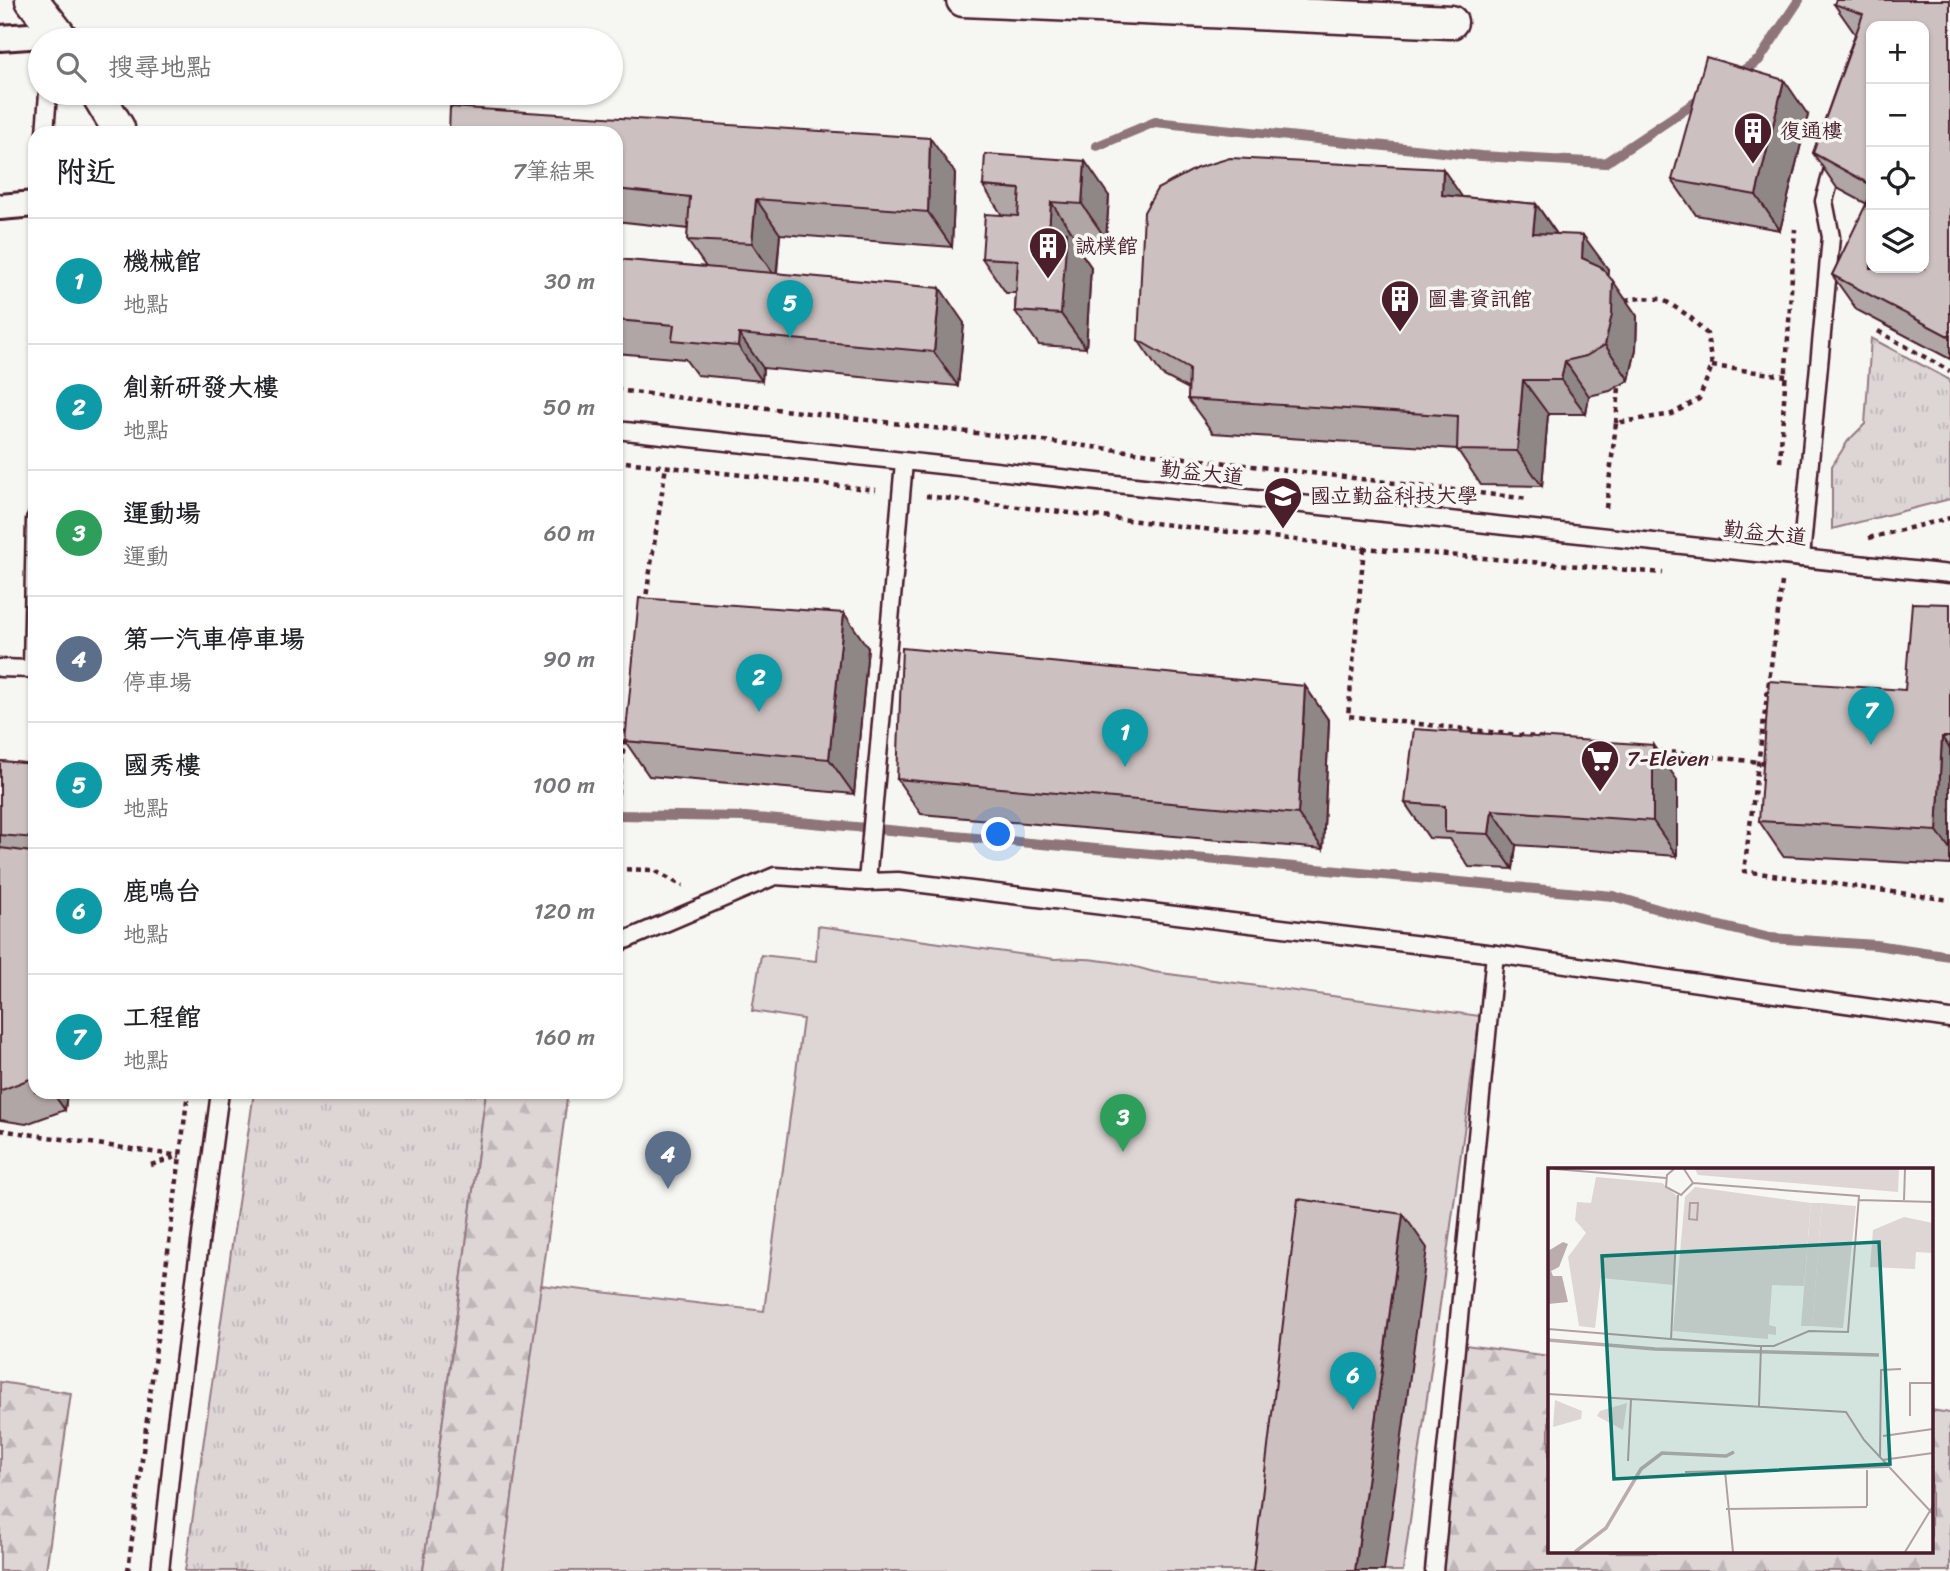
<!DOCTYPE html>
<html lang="zh-TW">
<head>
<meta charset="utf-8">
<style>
  body { margin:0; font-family:Sriracha,"LXGW WenKai TC",sans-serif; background:#f2f2f2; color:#202124 }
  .controls { position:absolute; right:21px; top:21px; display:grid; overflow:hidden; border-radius:14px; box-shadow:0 2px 5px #0004 }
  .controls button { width:63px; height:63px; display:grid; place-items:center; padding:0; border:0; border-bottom:2px solid #e0e0e0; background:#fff; color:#202124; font:35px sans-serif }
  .you { position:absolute; left:999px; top:835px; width:24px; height:24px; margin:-18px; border:5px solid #fff; border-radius:50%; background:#1a73e8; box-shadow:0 0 0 10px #1a73e833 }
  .badge { display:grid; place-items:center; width:46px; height:46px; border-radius:50%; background:#4a1f2b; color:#fff; font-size:23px; font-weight:700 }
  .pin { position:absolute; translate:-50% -58px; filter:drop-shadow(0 2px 4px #0008) }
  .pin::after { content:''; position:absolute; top:37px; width:24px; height:21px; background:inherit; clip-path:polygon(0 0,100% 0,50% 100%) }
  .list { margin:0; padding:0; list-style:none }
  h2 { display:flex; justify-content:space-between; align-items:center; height:91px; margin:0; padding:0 28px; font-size:30px }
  h2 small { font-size:23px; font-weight:400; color:#757577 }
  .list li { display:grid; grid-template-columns:46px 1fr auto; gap:21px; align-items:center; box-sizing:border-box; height:126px; padding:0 28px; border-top:2px solid #e0e0e0 }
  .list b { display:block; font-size:26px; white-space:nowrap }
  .list p { margin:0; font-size:23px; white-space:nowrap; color:#757577 }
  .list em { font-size:23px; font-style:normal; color:#757577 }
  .icon { flex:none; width:38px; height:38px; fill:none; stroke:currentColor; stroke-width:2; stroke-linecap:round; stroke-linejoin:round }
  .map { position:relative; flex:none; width:1950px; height:1571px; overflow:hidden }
  .search { position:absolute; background:#fff; box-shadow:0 2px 5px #0004; left:28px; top:28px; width:595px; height:77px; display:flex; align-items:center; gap:18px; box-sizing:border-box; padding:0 24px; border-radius:38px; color:#757577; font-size:26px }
  .panel { position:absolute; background:#fff; box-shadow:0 2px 5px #0004; left:28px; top:126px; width:595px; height:973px; border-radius:21px }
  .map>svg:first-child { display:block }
  .grass { fill:url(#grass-tufts); stroke:#947a80; stroke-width:2 }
  .forest { fill:url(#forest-firs); stroke:#947a80; stroke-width:2 }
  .park { fill:#ddd6d5; stroke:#947a80; stroke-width:2 }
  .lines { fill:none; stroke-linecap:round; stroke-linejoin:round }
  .stream { stroke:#8e747a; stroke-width:10 }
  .service-casing { stroke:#4a1f2b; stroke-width:21 }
  .pedestrian-casing { stroke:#4a1f2b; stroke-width:30 }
  .minor-casing { stroke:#4a1f2b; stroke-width:37 }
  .path { stroke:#4a1f2b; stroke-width:4.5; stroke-dasharray:5 5; stroke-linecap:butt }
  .service { stroke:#f6f6f2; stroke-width:16 }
  .pedestrian { stroke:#f6f6f2; stroke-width:24 }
  .minor { stroke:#f6f6f2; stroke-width:32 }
  .wall { fill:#afa6a5; stroke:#4a1f2b; stroke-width:2; fill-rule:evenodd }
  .shaded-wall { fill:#8f8786; stroke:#4a1f2b; stroke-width:2 }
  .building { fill:#ccc1c0; stroke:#4a1f2b; stroke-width:2 }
  .labels { text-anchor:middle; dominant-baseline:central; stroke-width:7; stroke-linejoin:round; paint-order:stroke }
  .poi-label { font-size:21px; fill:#4a1f2b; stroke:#f6f6f2; text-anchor:start }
  .street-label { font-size:21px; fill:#4a1f2b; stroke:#f6f6f2 }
  .inset-river { fill:none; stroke:#bbadae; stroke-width:3.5 }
  .inset-road { fill:none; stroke:#b1a0a2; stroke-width:2 }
  .view { fill:#0f766e; fill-opacity:0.15; stroke:#0f766e; stroke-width:3.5 }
  .inset-edge { fill:none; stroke:#4a1f2b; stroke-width:3.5 }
</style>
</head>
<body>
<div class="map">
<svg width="1950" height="1571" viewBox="0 0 1950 1571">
  <defs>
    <pattern id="grass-tufts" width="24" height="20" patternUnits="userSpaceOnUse" patternTransform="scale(1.75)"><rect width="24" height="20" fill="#ddd6d5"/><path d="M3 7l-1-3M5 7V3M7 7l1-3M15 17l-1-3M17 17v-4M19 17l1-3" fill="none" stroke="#bfb7b7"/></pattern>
    <pattern id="forest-firs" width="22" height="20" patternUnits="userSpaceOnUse" patternTransform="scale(1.75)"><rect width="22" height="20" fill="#ddd6d5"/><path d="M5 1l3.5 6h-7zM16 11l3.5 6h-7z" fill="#bfb7b7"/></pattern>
  </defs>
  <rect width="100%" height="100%" fill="#f6f6f2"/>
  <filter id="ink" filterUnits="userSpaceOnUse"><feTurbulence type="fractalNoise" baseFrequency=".0143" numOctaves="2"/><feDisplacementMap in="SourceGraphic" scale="14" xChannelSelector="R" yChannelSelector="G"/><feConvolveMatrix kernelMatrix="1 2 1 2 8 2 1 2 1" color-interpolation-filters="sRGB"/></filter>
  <g filter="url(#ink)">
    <g class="grass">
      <path d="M1871 338 1950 380V499L1832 529V466L1848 441 1865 424Z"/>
      <path d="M254 1092H486L423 1571H185Z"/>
    </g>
    <g class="forest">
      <path d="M486 1092H568L502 1571H423Z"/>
      <path d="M1457 1344 1549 1356V1552H1931V1410L1950 1413V1571H1434Z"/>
      <path d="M0 1382 71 1393 46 1571H0Z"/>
    </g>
    <path class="park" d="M818 926 1054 959C1089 957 1122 962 1154 972L1480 1016 1403 1571H502L541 1285 764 1311 803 1019 752 1011 761 955 816 961Z"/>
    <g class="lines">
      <g class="stream">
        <path d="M1735 76 1759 60 1799 0"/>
        <path d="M1097 146 1155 122 1481 156 1605 163 1705 96"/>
        <path d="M616 815 745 817 1613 896 1691 919 1770 938 1876 945 1950 956"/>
      </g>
      <g class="service-casing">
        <g id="service">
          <path d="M45 133 48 93"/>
          <path d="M616 430 1950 574"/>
          <path d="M1801 558 1831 237 1824 201 1836 158"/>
          <path d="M0 668 32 669 35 519"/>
          <path d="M867 882 904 462"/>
          <path d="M616 944 775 876 867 882 898 881 1495 954 1950 1019"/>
          <path d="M160 1571 175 1431 220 1092"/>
          <path d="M1434 1571 1495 954"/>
        </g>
      </g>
      <g class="pedestrian-casing">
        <g id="pedestrian">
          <path d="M0 38 58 34"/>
          <path d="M0 207 35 204"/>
        </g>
      </g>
      <g class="minor-casing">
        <g id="minor">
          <path d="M32 0 63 40"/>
          <path d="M963 0 1451 22"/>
          <path d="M97 93 118 128"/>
        </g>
      </g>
      <g class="path">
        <path d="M1878 331 1950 371"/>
        <path d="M1712 366 1786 376"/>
        <path d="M616 390 1529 499"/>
        <path d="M1616 423 1619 387"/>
        <path d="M616 461 876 490"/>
        <path d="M1780 462 1795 229"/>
        <path d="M926 496 1364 548 1663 573"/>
        <path d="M1606 508 1616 423 1672 414 1699 399 1712 366 1707 334 1689 316 1662 299 1641 298 1624 300"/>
        <path d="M1869 538 1950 518"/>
        <path d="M1364 548 1348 716 1545 738"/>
        <path d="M1782 582 1744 871 1950 900"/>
        <path d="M645 604 666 466"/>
        <path d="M1651 750 1768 763"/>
        <path d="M616 804 627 723"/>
        <path d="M616 869 653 870 683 886"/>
        <path d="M0 1130 180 1156"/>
        <path d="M151 1165 176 1157"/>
        <path d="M128 1571 188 1092"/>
      </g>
      <use href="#service" class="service"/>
      <use href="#pedestrian" class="pedestrian"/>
      <use href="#minor" class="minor"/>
    </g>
    <g class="wall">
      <path d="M1950 0V359L1857 310 1832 275 1867 204 1837 188 1813 153 1855 34 1834 4ZM1871 26 1924 268H1871Z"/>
      <path d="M1808 115 1780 230 1696 215 1672 180Z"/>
      <path d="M616 133 955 173 952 247 780 234 777 273 964 323 958 386 763 368 762 381 697 375 685 359 616 353V259L706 267 687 240 688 229 616 221Z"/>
      <path d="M983 186 1109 196 1106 239 1075 237V244L1091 267 1086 348 1039 345 1015 311 1016 293H1006L982 258 1002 215Z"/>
      <path d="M1462 197 1536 204 1557 234 1608 269 1607 274 1637 316 1636 349 1629 380 1610 391 1589 396 1586 414H1548L1542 486 1481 485 1457 449 1213 433 1188 399 1189 389 1162 375 1138 340Z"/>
      <path d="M1950 604V865L1783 856 1759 821 1905 690Z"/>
      <path d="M868 648 854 794 649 776 625 741Z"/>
      <path d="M1305 686 1329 721 1323 849 921 814 897 779Z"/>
      <path d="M0 761 35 764V1092H67L65 1110 26 1124 0 1120Z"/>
      <path d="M1677 780V856L1516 845 1513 869 1469 867 1450 839 1429 838 1405 803Z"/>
    </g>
    <g class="shaded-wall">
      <path d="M1784 80 1808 115 1780 230 1756 195Z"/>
      <path d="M930 138 955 173 952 247 928 212Z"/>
      <path d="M1085 161 1109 196 1106 239 1082 204Z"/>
      <path d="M1443 169 1467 204 1442 195Z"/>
      <path d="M756 199 780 234 776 278 752 243Z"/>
      <path d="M1051 202 1075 237V244L1091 267 1086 348 1061 314 1049 231Z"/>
      <path d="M1536 204 1560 239 1533 233Z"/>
      <path d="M1583 235 1608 269 1606 293 1582 258Z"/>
      <path d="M1613 281 1637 316 1636 349 1629 380 1605 345Z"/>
      <path d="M940 288 964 323 958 386 934 352Z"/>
      <path d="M739 334 763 368 762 381 738 346Z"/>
      <path d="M1565 361 1589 396 1586 414 1561 380Z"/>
      <path d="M1523 380 1548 414 1542 486 1517 451Z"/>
      <path d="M844 613 868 648 854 794 829 759Z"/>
      <path d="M1305 686 1329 721 1323 849 1298 814Z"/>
      <path d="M1942 737 1950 749V849L1937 831Z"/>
      <path d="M1653 745 1677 780V856L1653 821Z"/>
      <path d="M1492 810 1516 845 1513 869 1489 834Z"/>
      <path d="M52 1092H67L65 1110Z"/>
      <path d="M1403 1214 1427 1248 1384 1571H1355Z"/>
    </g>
    <g class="building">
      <path d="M1836 0H1950V337L1832 275 1871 194V268H1924V26H1871V185L1813 153 1863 14 1834 4Z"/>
      <path d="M1706 57 1784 80 1756 195 1672 180Z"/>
      <path d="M450 107 930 138 928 212 756 199 752 243 687 240 690 197 616 189V133H449Z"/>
      <path d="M985 154 1085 161 1082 204 1051 202 1049 231 1067 232 1061 314 1015 311 1018 260 982 258 985 214 1018 216 1020 189 983 186Z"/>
      <path d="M1230 158 1443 169 1442 195 1536 204 1533 233 1583 235 1582 258 1600 266 1613 281 1612 314 1605 345 1586 356 1565 361 1561 380H1523L1517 451 1457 450 1458 416 1188 399 1189 369 1138 340 1144 212 1157 189 1197 168Z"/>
      <path d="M616 259 940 288 934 352 739 334 738 346 672 340 674 325 616 320Z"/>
      <path d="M639 598 844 613 829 759 625 741Z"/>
      <path d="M1912 603 1950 604V737H1942L1937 831 1759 821 1769 681 1905 690Z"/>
      <path d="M902 648 1305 686 1298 814 897 779Z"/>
      <path d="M1414 729 1653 745V821L1492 810 1489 834 1445 832V806L1405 803Z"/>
      <path d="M0 761 35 764V838L0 835Z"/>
      <path d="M0 848 32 852 35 856V1077L2 1090 0 1089Z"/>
      <path d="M1298 1199 1403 1214 1355 1571H1253Z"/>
    </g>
  </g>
  <defs>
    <g id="building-pin" transform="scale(2.0125)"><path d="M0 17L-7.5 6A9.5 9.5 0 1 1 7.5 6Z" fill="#4a1f2b" stroke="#f6f6f2"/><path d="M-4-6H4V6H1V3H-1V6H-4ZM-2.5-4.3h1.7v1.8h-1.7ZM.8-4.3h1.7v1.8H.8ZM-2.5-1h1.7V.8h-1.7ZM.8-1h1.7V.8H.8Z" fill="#fff"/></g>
    <g id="university-pin" transform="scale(2.0125)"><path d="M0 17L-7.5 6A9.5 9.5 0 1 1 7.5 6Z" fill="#4a1f2b" stroke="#f6f6f2"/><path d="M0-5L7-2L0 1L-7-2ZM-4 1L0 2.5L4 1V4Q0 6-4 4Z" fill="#fff"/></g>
    <g id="supermarket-pin" transform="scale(2.0125)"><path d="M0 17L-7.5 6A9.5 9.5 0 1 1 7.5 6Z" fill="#4a1f2b" stroke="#f6f6f2"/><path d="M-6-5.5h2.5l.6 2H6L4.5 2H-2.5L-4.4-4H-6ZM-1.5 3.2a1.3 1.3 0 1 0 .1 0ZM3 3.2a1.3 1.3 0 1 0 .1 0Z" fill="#fff"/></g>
  </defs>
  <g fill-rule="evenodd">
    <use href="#building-pin" x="1753" y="131"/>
    <use href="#building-pin" x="1048" y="246"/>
    <use href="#building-pin" x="1400" y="299"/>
    <use href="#university-pin" x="1283" y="496"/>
    <use href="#supermarket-pin" x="1600" y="759"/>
  </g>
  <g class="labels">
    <g class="poi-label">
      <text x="1780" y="131">復通樓</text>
      <text x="1075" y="246">誠樸館</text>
      <text x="1427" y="299">圖書資訊館</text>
      <text x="1310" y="496">國立勤益科技大學</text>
      <text x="1627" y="759">7-Eleven</text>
    </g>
    <g class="street-label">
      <text transform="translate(1202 473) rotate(6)">勤益大道</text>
      <text transform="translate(1765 533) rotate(6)">勤益大道</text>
    </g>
  </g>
  <g transform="translate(1548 1168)">
    <rect width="385" height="385" fill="#f6f6f2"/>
    <path d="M274 35 308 38 295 160 264 158ZM7 232 34 243 33 251 5 259ZM79 235 75 262 49 248 52 243Z" fill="#ddd6d5"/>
    <path d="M147 1H351L350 24 150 7ZM48 9 114 15 130 29 126 117 53 110 47 160 31 158 20 89 38 65 27 52 29 34 43 35ZM263 35H274L264 158H253ZM356 49 385 55V85L368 84 367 101 322 99 325 62Z" fill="#ddd6d5"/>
    <path d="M147 19 263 35 256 118 224 117 221 157 228 159V167L220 166V171L125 163 137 29ZM76 48a19 19 0 1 1 38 0a19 19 0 1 1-38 0Z" fill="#ddd6d5"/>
    <path d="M15 74 20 76 11 99 3 103 5 108H14L20 134 0 136V83Z" fill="#bbadae"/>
    <path class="inset-river" d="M0 172 107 181 331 187M27 384 58 360 93 301 114 285 178 288 186 284"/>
    <path class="inset-road" d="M6 1 118 10M126 1 119 7 118 19 133 27 145 15 136 1M311 32 385 34M356 32 357 1M142 35H150L149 52 141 51ZM0 161 209 178H226L261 163 300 164 311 28 145 15M123 172 130 27M0 226 298 244 316 272 385 346M211 238 213 178M362 248V215H385M335 268 385 261M332 290 333 202 353 201M334 292 385 285M80 293 83 231M319 302V338M177 303 185 384M137 304 340 299M178 341 319 339M357 384 385 338"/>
    <path class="view" d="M331 74 342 296 66 311 54 88Z"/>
    <rect width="385" height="385" class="inset-edge"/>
  </g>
</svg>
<div class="controls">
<button>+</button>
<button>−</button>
<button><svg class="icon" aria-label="locate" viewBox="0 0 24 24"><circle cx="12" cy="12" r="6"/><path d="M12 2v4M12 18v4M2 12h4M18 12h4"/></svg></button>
<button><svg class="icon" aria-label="layers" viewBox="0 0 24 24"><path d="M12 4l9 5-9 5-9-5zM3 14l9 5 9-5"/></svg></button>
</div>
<div class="you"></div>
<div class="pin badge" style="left:1125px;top:767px;background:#0f9aa8">1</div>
<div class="pin badge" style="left:759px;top:712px;background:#0f9aa8">2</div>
<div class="pin badge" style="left:1123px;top:1152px;background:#2e9e5b">3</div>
<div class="pin badge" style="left:668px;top:1189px;background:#5c6f8a">4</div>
<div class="pin badge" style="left:790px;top:338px;background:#0f9aa8">5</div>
<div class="pin badge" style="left:1353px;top:1410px;background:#0f9aa8">6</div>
<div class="pin badge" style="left:1871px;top:745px;background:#0f9aa8">7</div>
<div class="search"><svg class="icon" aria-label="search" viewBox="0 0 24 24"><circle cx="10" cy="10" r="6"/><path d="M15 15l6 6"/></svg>搜尋地點</div>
<section class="panel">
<h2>附近<small>7筆結果</small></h2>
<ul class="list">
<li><span class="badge" style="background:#0f9aa8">1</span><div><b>機械館</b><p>地點</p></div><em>30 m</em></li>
<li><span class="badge" style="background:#0f9aa8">2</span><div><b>創新研發大樓</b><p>地點</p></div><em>50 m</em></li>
<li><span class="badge" style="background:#2e9e5b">3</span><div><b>運動場</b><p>運動</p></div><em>60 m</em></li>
<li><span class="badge" style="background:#5c6f8a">4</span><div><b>第一汽車停車場</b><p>停車場</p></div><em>90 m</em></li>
<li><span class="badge" style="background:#0f9aa8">5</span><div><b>國秀樓</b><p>地點</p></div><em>100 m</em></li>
<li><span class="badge" style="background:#0f9aa8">6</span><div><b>鹿鳴台</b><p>地點</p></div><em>120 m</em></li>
<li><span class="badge" style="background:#0f9aa8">7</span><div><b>工程館</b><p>地點</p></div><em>160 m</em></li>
</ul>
</section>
</div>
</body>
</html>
